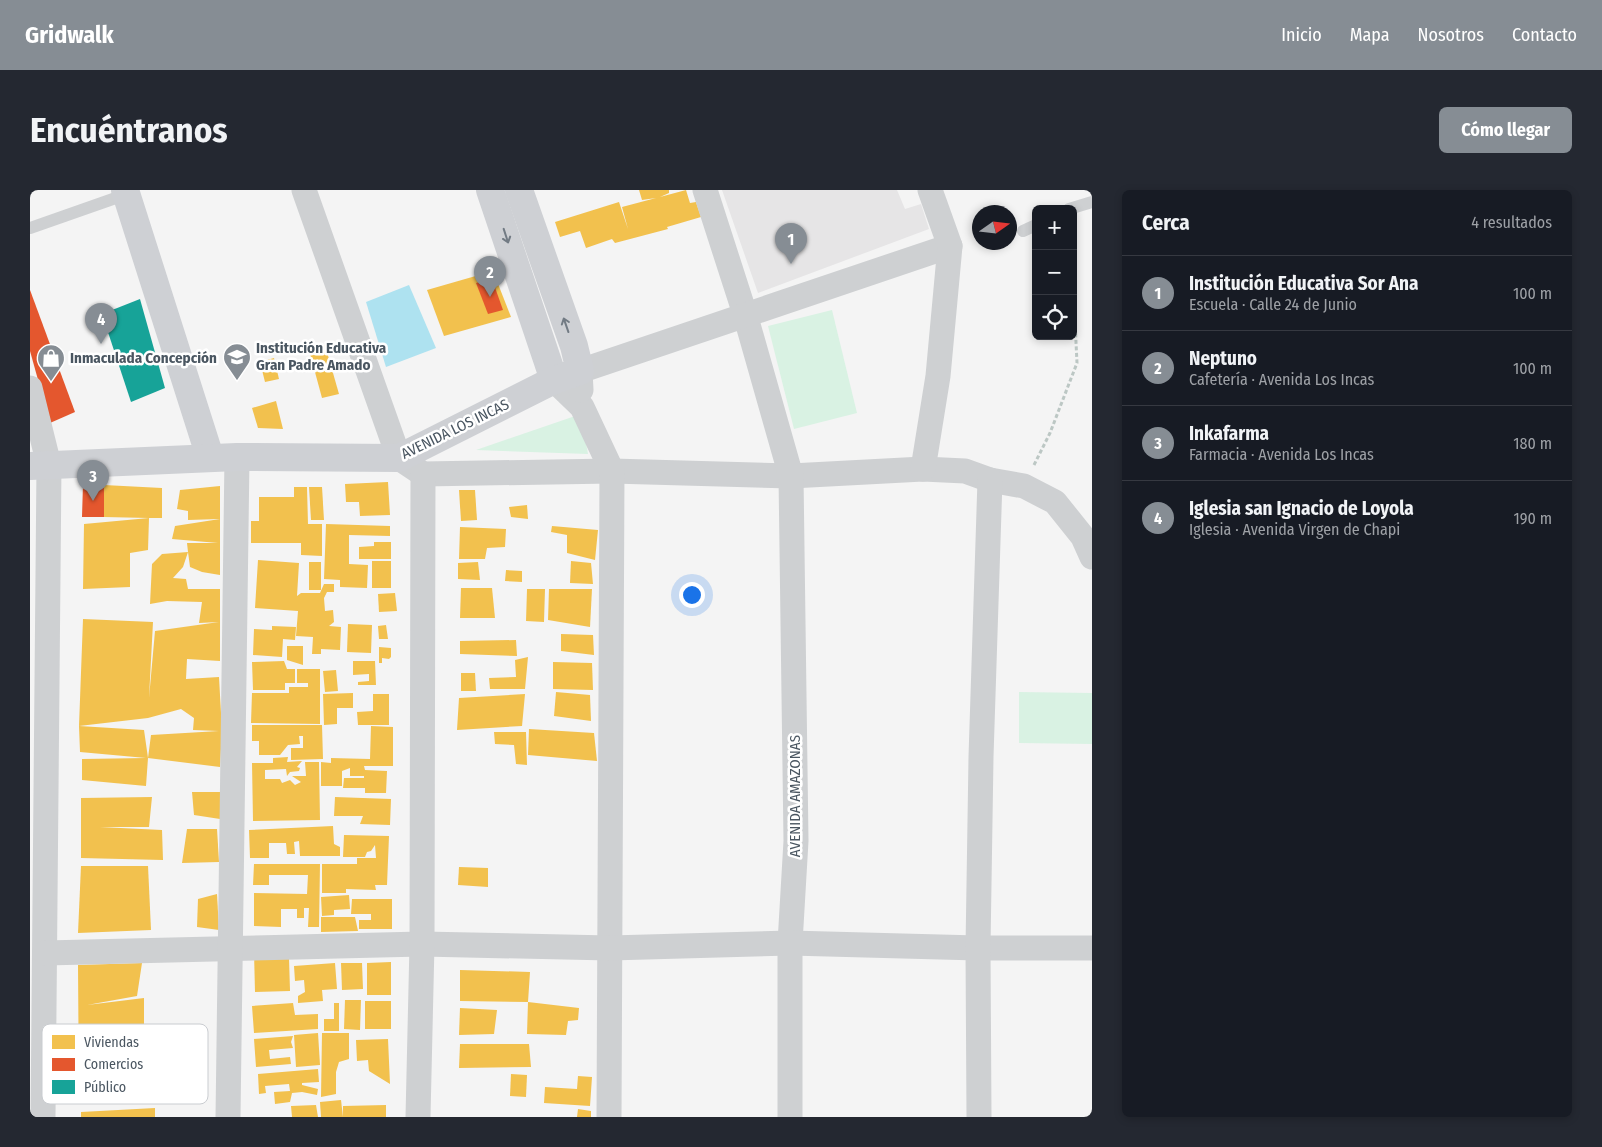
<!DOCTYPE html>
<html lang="es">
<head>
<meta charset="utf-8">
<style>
  body { margin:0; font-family:"Fira Sans Condensed",sans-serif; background:#242831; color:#f1f3f6 }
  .controls { position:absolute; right:15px; top:15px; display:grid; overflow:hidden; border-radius:8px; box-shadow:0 2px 8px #0003 }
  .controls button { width:45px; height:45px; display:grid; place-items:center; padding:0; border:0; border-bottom:1px solid #363941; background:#171b24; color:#f1f3f6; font:25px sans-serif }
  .compass { position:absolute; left:942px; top:15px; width:45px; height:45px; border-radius:50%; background:#171b24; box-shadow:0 2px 8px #0003; rotate:76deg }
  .you { position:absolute; left:661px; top:404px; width:18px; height:18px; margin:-12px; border:4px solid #fff; border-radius:50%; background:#1a73e8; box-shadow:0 0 0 8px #1a73e833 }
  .badge { display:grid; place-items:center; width:32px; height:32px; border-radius:50%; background:#868d94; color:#fff; font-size:16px; font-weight:700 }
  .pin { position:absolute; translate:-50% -41px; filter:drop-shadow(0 1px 2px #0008) }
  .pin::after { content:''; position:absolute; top:26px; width:18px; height:15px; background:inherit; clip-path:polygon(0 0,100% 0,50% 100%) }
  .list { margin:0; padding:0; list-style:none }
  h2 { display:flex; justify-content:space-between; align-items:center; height:65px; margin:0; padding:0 20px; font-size:21px }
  h2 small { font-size:16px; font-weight:400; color:#9ea1a6 }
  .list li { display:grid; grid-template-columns:32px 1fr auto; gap:15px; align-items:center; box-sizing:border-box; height:75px; padding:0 20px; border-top:1px solid #363941 }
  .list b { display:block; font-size:19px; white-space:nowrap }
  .list p { margin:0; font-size:16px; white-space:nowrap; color:#9ea1a6 }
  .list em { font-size:16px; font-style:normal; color:#9ea1a6 }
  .icon { flex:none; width:28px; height:28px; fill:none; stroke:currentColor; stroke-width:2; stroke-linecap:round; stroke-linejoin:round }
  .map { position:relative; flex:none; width:1062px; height:927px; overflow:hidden; border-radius:8px }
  header { display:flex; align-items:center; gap:30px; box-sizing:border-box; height:70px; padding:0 25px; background:#868d94; color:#fff }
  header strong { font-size:24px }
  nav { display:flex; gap:28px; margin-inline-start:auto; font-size:18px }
  .intro { display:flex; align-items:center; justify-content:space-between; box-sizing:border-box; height:120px; padding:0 30px }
  h1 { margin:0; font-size:35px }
  .button { padding:12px 22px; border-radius:8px; background:#868d94; color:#fff; font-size:18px; font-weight:700 }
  main { display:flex; gap:30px; padding:0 30px }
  aside { flex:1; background:#171b24; border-radius:8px; box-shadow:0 2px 8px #0003 }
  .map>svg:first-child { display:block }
  .education { fill:#e6e5e6 }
  .green { fill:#d9f2e3 }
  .water { fill:#aee2f0 }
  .homes { fill:#f2c14e }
  .shops { fill:#e4572e }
  .public { fill:#17a398 }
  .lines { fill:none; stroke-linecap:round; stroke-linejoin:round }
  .path { stroke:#bcc7c4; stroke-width:3; stroke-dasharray:4 2.5; stroke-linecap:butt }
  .lane { stroke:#ced0d2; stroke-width:12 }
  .street { stroke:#ced0d2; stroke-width:25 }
  .secondary { stroke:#ced0d4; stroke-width:28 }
  .oneway { stroke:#727b84 }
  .labels { text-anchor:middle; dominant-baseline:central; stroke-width:5; stroke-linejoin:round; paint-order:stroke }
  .poi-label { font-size:15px; font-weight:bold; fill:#4a5661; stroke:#fff; text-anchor:start }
  .street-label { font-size:15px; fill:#4a5661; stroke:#fff }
  .key { fill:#fff; stroke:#c9ccd0; stroke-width:1 }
  .key-label { font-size:14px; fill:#4a5661 }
</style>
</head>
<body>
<header>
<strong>Gridwalk</strong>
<nav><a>Inicio</a><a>Mapa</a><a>Nosotros</a><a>Contacto</a></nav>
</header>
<div class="intro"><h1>Encuéntranos</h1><a class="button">Cómo llegar</a></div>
<main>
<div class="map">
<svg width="1062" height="927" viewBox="0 0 1062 927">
  <rect width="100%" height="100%" fill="#f4f4f4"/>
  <path class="education" d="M692 0H867L875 19 891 14 899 39 728 103Z"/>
  <g class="green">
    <path d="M802 120 827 223 764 239 738 136Z"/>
    <path d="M551 224 558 264 446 260Z"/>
    <path d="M989 502 1062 503V554L989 553Z"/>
  </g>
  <path class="water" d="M379 95 406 158 356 177 336 112Z"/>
  <g class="homes">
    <path d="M609 0H639V3L630 7 656 0 660 13 666 12 671 27 637 37 638 39 585 53 582 49 556 58 550 41 530 47 525 32 589 12 598 39 592 17 626 8 612 10Z"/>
    <path d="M463 81 481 127 414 146 397 100Z"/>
    <path d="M295 155 309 204 292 208 279 160Z"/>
    <path d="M244 168 249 189 235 192 230 172Z"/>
    <path d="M246 211 253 239 228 238 222 218Z"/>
    <path d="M358 292 360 325 330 326 329 312H316L315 294Z"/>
    <path d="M74 295 132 298V328H119L118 360 100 363V397L53 399 54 334 119 328 74 327Z"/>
    <path d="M190 296V329L158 330V321L147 319 150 300Z"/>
    <path d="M264 297H277L278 334H292V366L271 365V353H221V331H229V307H264Z"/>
    <path d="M279 297H292L294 330H281Z"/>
    <path d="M429 300H445L447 330 431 331Z"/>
    <path d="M497 315 498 329 481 327 479 317Z"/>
    <path d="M190 329V385L172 382 160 377 158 362 153 377 143 388 156 389 158 399H190V471L157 469 156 489 189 487 192 541 190 577 118 568 116 596 52 590V569L116 568 50 562 49 536 114 540 118 568 121 545 189 541 163 540 164 528 151 519 118 528 49 536 53 429 123 432 119 508 125 441 189 432 169 433 172 412 137 411 120 414 122 374 132 364 158 362 157 353H188L142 349 145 336Z"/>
    <path d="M296 334 360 336V346L319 345V374L338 375 337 398 310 397V390L294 389Z"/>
    <path d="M522 336 568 340 565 370 537 363V345L521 342Z"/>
    <path d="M430 337 476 339 475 357 457 358 455 369H429Z"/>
    <path d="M344 352H361V369H329V357L344 356Z"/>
    <path d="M228 370 269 373 267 406 271 403H290L294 394H304V402H297L294 408 295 421 303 420 304 432 299 436 311 437 310 460 291 459V464H282L283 447 266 446 268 421 225 418Z"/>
    <rect x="342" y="371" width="19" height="27"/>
    <path d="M541 371 561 373 563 394 540 393Z"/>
    <rect x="279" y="372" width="12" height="28"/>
    <path d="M448 372 450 390 428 389V373Z"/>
    <path d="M476 380 492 381V392L475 391Z"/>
    <path d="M431 398H462L465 428H430Z"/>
    <path d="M497 399H515L514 432 496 431Z"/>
    <path d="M519 399H562L560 437 518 430Z"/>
    <path d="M365 403 367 421 349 422 348 404Z"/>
    <path d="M318 434 342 435 341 463 317 462Z"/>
    <path d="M356 435 358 449H349L348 436Z"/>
    <path d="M242 436 266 437 265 450 253 449 252 467 223 465 224 439 242 440Z"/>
    <path d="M531 444 563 445 564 465 531 461Z"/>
    <path d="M486 450 487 466 430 464V451Z"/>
    <path d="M257 456H273V475L257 470Z"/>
    <path d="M349 457 361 458V467L359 469 352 468V473H349Z"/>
    <path d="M498 467 495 499H460L459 488 486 487 485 470Z"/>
    <path d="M254 471 257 479H265V493H255V500H223L222 472Z"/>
    <path d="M323 471H345L346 495H328V492L339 491V484L323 485Z"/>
    <path d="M523 472 562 473 563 500 523 499Z"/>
    <path d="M267 479H290V534L221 533 222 503H259V497H278V493H267Z"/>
    <path d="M306 480 308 501 295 502 293 481Z"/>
    <path d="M431 483H445L446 501H431Z"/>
    <path d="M526 502 560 505 561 531 524 526Z"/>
    <path d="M323 503V518H307V534L294 535 293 504Z"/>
    <path d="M343 504H359V535H328L327 522 343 521Z"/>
    <path d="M495 504 492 536 427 540 429 508Z"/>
    <path d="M222 535H292L293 569 261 570V558H273V546H269L270 554 258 555 250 565H229V551H222Z"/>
    <path d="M341 536 363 537V576H334L335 580 357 581 356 603H335V598H313L314 588H334V586H320V578L312 581V596H291V572L301 573V568L340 569Z"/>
    <path d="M499 539 564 543 567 571 498 565Z"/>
    <path d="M464 542H496L497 575 486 574 484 555 465 554Z"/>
    <path d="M258 567 257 572 272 571 267 577 270 578 269 581 260 582 257 586 256 579 235 580V589H250L252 593 260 590 265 595 271 592 262 586H276L275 572H289L290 630 223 631 222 573H243V568Z"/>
    <path d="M162 602H192L190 629 164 625Z"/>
    <path d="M122 607 119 637H70L132 640 133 670 51 668V608Z"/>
    <path d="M305 607 361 609 360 635 330 634 333 626H304Z"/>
    <path d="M303 636 304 654 310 657V666H270L269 651 264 652 265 664H257L256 653H239V668H220L219 640Z"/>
    <path d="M157 639H187L189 672 152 673Z"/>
    <path d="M314 645 359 646 357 695H345L346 700 316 699V703H292V674H327V668H346L345 655 341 661 337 662 335 667H313Z"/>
    <path d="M224 674H290L289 737H278L279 718H274V728H267V719H251V737L224 736V703L277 704 278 685H239V695H223Z"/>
    <path d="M51 676H118L121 740 48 743Z"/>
    <path d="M429 677 458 678V697L428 695Z"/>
    <path d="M187 704 189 740 167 737 168 709Z"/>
    <path d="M319 705 320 719 304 720V725L292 726 291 707Z"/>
    <path d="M322 709H362V739H329V730H341V724H321Z"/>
    <path d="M291 727H325L328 741 291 742Z"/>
    <path d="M224 762 259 769 260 801 225 802Z"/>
    <path d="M361 772V805H337V773Z"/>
    <path d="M112 773 107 806 57 815 114 808V850L51 869 119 856 117 910 49 913 48 775Z"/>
    <path d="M305 773 307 799 292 800 293 811 268 813V806L275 802 274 790 265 791 264 776Z"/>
    <path d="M311 773H332L333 799 312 800Z"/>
    <path d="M430 780 500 782 498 812 549 818 548 830 538 831 536 845 497 844 498 812 430 811Z"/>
    <path d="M315 810H331L330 840 314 839Z"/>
    <rect x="335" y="811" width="26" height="28"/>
    <path d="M263 813 265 825 288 824V839L224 843 222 816Z"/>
    <path d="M304 813H309V841H294V829H304Z"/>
    <path d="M430 818 467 820 464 844 429 845Z"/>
    <path d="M288 843 290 875 266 877 264 845Z"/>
    <path d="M292 843H319V869L309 872 306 882V904L291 907Z"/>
    <path d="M263 846 261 852 263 858 239 860 240 869 260 867 261 874 226 877 224 849Z"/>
    <path d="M358 849 360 894 339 881 338 870 327 871 326 850Z"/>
    <path d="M430 854H499L501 877 429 878Z"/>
    <path d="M288 879 289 892 272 893V895L288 899 287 905 272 902 262 903 260 912 245 914 244 902 260 901 259 894 235 896 236 903 229 904 228 884Z"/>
    <path d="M481 884 497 885 496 907 480 906Z"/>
    <path d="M548 886 562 887 560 916 514 913 515 897 547 899Z"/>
    <path d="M311 910 313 927H291L290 912Z"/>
    <path d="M286 915 288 927H262L261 916Z"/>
    <path d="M356 915V927H313V916Z"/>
    <path d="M125 918V927H51V922Z"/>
    <path d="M548 919 561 921V927H547Z"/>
  </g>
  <g class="shops">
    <path d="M462 89 473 120 458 124 446 93Z"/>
    <path d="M0 100 45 222 20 233 0 161Z"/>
    <path d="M53 294 74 295V327H52Z"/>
  </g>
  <path class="public" d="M110 109 135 198 101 212 72 124Z"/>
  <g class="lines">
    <path class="path" d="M1004 275 1020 243 1047 173 1043 90"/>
    <g class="lane">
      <path d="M1039 19 1062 12"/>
      <path d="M0 38 97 4"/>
      <path d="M993 41 1006 35"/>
    </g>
    <g class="street">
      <path d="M274 0 369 268 393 284 582 281 761 286 893 279 935 281 960 290 994 296 1025 312 1053 347 1062 367"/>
      <path d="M675 0 715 124 761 286 766 651 760 753V927"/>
      <path d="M524 190 552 217 582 281 579 927"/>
      <path d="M0 198 19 275 13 927"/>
      <path d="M551 200 550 181 920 56"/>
      <path d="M893 279 908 186 920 56 900 0"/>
      <path d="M15 763 392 754 580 758 760 753 948 758H1062"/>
      <path d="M198 927 207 267"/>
      <path d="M388 927 392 754 393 284"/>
      <path d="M949 927 948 758 951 567 960 290"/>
    </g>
    <g class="secondary">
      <path d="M95 0 180 267"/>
      <path d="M460 0 524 190"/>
      <path d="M0 276 207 267 369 268 524 190 550 181 544 156 489 0"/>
    </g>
  </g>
  <defs><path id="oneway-shaft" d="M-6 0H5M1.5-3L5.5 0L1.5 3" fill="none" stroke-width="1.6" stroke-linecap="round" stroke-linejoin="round" transform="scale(1.25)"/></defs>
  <g class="oneway">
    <use href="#oneway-shaft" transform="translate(476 46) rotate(72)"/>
    <use href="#oneway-shaft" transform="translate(536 135) rotate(-109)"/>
  </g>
  <defs>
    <g id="school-pin" transform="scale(1.4375)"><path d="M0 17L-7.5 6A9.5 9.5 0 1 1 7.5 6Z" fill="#868d94" stroke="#fff"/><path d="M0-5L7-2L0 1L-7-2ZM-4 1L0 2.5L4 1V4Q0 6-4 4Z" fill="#fff"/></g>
    <g id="shop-pin" transform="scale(1.4375)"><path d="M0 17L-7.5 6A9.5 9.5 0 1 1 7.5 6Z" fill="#868d94" stroke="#fff"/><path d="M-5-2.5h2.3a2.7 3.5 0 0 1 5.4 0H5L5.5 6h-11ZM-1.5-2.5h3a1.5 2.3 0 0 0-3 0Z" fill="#fff"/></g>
  </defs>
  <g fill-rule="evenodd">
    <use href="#school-pin" x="207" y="167"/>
    <use href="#shop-pin" x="21" y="168"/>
  </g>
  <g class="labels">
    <g class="poi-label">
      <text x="226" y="158">Institución Educativa<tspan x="226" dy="17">Gran Padre Amado</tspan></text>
      <text x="40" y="168">Inmaculada Concepción</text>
    </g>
    <g class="street-label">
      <text transform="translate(425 239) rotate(-26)">AVENIDA LOS INCAS</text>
      <text transform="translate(765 606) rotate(-90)">AVENIDA AMAZONAS</text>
    </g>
  </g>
  <rect x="12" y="834" width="166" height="80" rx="8" class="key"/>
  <rect x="22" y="845" width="23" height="14" fill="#f2c14e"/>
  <rect x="22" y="868" width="23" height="13" fill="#e4572e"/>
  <rect x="22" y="890" width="23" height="14" fill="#17a398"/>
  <g class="key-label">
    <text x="54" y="857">Viviendas</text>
    <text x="54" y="879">Comercios</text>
    <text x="54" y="902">Público</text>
  </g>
</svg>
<div class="controls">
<button>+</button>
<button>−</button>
<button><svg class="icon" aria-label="locate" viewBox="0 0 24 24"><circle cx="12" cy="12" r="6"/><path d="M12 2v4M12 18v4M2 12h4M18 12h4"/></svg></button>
</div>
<svg class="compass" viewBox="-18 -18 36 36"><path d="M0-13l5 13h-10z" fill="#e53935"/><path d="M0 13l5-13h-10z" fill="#9ea1a6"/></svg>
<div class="you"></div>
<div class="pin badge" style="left:761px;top:74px">1</div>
<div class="pin badge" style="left:460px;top:107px">2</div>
<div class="pin badge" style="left:63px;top:311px">3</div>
<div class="pin badge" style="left:71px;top:154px">4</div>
</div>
<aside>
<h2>Cerca<small>4 resultados</small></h2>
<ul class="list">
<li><span class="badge">1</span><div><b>Institución Educativa Sor Ana</b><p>Escuela · Calle 24 de Junio</p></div><em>100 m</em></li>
<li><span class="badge">2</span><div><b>Neptuno</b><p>Cafetería · Avenida Los Incas</p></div><em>100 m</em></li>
<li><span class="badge">3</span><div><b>Inkafarma</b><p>Farmacia · Avenida Los Incas</p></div><em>180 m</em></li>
<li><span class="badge">4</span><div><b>Iglesia san Ignacio de Loyola</b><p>Iglesia · Avenida Virgen de Chapi</p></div><em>190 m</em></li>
</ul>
</aside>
</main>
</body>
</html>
